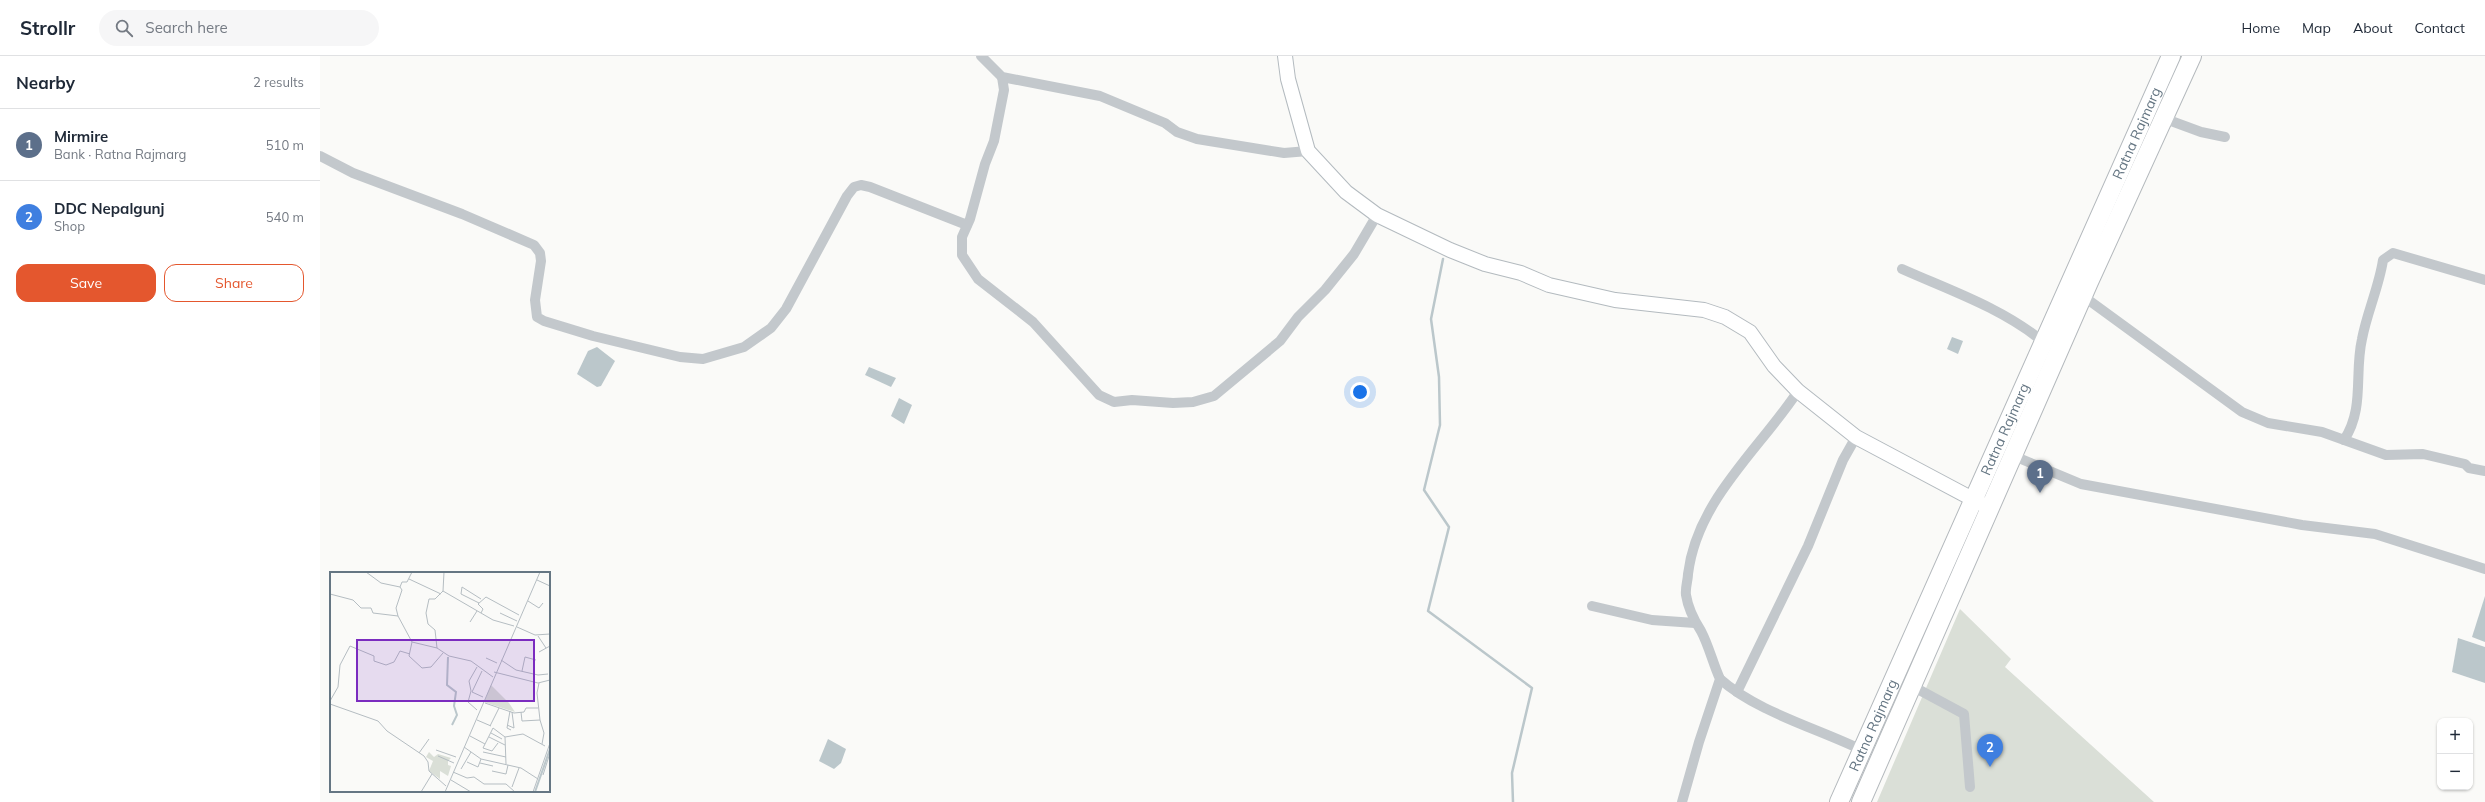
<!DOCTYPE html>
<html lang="en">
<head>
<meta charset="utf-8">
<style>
  body { margin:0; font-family:Mulish,sans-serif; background:#f6f6f7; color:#1f2937 }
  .controls { position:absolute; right:12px; bottom:12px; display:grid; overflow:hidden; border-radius:8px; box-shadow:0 1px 3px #0004 }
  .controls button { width:36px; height:36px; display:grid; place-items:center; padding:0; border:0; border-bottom:1px solid #e0e1e3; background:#fff; color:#1f2937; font:20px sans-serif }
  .you { position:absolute; left:1040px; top:336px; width:14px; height:14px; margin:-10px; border:3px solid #fff; border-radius:50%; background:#1a73e8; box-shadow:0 0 0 6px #1a73e833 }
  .badge { display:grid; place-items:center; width:26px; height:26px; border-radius:50%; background:#e4572e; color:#fff; font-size:13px; font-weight:700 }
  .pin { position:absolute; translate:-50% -33px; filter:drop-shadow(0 1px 2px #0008) }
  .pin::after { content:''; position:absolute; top:21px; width:14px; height:12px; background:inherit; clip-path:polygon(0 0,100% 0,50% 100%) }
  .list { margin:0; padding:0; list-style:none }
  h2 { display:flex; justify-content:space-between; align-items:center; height:52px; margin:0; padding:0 16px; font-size:17px }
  h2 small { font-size:13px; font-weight:400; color:#747a83 }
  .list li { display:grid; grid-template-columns:26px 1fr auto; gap:12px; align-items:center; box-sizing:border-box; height:72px; padding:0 16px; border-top:1px solid #e0e1e3 }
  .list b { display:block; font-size:15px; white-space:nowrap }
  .list p { margin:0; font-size:13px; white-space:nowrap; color:#747a83 }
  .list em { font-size:13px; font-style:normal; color:#747a83 }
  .actions { display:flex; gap:8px; padding:12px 16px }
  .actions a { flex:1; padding:9px 0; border:1px solid #e4572e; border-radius:12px; text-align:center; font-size:14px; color:#e4572e }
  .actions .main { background:#e4572e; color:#fff }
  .icon { flex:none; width:22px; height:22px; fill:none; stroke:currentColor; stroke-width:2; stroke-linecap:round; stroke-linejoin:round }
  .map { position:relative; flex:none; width:2165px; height:746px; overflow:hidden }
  header { display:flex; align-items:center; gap:24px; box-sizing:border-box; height:56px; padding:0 20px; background:#fff; border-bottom:1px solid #e0e1e3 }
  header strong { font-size:19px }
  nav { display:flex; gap:22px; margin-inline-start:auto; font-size:14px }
  .search { width:280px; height:36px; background:#f6f6f7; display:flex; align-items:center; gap:10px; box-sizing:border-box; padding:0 14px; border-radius:22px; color:#747a83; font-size:15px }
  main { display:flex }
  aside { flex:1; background:#fff }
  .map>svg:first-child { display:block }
  .green { fill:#dadfd7 }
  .water { fill:#bbc7cb }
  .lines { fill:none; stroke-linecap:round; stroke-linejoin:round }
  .stream { stroke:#bbc7cb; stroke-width:2.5 }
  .secondary-casing { stroke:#b3babf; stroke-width:16 }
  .highway-casing { stroke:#b4b9bd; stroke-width:20 }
  .street { stroke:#c3c8cc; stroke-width:10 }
  .secondary { stroke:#fff; stroke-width:14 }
  .highway { stroke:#fff; stroke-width:18 }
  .labels { text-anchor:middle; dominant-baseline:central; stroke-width:4; stroke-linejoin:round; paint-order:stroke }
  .street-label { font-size:14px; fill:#657683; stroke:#fff }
  .inset-river { fill:none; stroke:#bbc7cb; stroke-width:2 }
  .inset-road { fill:none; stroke:#b5bdc2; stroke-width:1 }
  .view { fill:#7b2cbf; fill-opacity:0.15; stroke:#7b2cbf; stroke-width:2 }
  .inset-edge { fill:none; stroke:#657683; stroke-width:2 }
</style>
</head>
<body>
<header>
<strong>Strollr</strong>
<div class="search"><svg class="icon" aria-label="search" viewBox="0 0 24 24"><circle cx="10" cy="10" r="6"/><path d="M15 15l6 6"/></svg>Search here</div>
<nav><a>Home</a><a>Map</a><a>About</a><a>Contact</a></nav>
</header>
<main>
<aside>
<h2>Nearby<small>2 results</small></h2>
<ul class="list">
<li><span class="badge" style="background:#5c6f8a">1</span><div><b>Mirmire</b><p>Bank · Ratna Rajmarg</p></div><em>510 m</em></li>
<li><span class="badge" style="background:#3f7fe0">2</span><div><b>DDC Nepalgunj</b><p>Shop</p></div><em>540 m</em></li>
</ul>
<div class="actions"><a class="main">Save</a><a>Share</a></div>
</aside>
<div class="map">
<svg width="2165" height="746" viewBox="0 0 2165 746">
  <rect width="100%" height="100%" fill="#fafaf8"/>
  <path class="green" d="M1640 553 1691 603 1685 611 1834 746H1557Z"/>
  <g class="water">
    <path d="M1632 281 1643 285 1638 298 1627 293Z"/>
    <path d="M277 291 295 305 281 330 277 331 257 318 268 295Z"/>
    <path d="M549 311 576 322 571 331 545 319Z"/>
    <path d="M579 342 592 349 584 368 571 360Z"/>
    <path d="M2165 540V586L2152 581Z"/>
    <path d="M2138 582 2165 591V627L2132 616Z"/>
    <path d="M508 683 526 693 521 707 514 713 499 705Z"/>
  </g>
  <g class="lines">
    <path class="stream" d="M1123 203 1111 263 1119 321 1120 369 1104 434 1129 471 1108 555 1212 632 1192 717 1193 746"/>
    <g class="secondary-casing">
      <path id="secondary" d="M965 0 968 23 988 95 1026 136 1057 159 1130 194 1165 208 1201 217 1229 229 1295 244 1384 254 1405 261 1430 276 1454 310 1478 335 1536 381 1662 448"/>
    </g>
    <g class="highway-casing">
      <g id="highway">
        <path id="s1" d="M1519 746 1851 0"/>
        <path d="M1541 746 1769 226 1872 0"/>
      </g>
    </g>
    <g class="street">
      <path d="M661 0 682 21 780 40 845 67 857 76 877 83 964 97 988 95"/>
      <path d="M682 21 684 34 674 85 665 108 650 163 642 181V199L658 223 713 266 779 339 794 346 812 344 853 347 873 346 894 340 960 285 978 261 1005 234 1034 198 1057 159"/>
      <path d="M1843 62 1881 76 1905 81"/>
      <path d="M0 100 33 117 142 158 214 189 220 197 221 205 215 244 217 261 224 265 273 280 360 301 383 303 424 291 451 272 466 253 527 140 534 131 541 129 550 131 647 169"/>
      <path d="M1582 213C1629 234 1682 252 1722 285"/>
      <path d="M1763 240 1922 356 1948 367 2002 376 2066 399 2103 398 2145 408 2149 412 2165 415"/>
      <path d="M2024 384C2045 352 2034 318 2042 283 2047 256 2059 231 2063 204L2073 197 2165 224"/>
      <path d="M1689 398 1761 428 1982 469 2055 478 2165 513"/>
      <path d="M1272 550 1332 564 1375 567"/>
      <path d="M1400 623C1437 656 1497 672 1542 694"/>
      <path d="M1592 630 1644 658 1650 731"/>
      <path d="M1417 636 1488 490 1523 404 1536 381"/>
      <path d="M1362 746 1379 686 1400 623C1393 608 1389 590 1381 575 1374 564 1368 552 1366 539 1365 532 1368 524 1368 518 1377 444 1439 394 1478 335"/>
    </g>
    <use href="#secondary" class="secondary"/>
    <use href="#highway" class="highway"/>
  </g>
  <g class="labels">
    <g class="street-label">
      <text stroke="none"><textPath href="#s1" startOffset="732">Ratna Rajmarg</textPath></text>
      <text stroke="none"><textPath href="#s1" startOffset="408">Ratna Rajmarg</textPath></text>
      <text stroke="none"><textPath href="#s1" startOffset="84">Ratna Rajmarg</textPath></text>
    </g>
  </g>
  <g transform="translate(10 516)">
    <rect width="220" height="220" fill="#fafaf8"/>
    <path d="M161 113 179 131 185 140 154 130ZM99 180 104 185 108 182 121 186 118 189V193L121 194 118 204 110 199V207L99 199 103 189 96 185Z" fill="#dadfd7"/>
    <path class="inset-river" d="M118 85 117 113 126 120 124 134 127 143 122 153M205 220 220 177"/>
    <path class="inset-road" d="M36 0 51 11 70 15 72 10H77L82 0M114 0 113 19 163 48 184 54M79 7 111 22M207 8 220 14M113 19 105 27H99L96 41 98 52 105 58 107 76 119 84 141 89 163 105M0 22 23 28 31 36H41L43 41 68 44 82 70 107 76M198 29 209 36 213 31M149 31 131 22 132 15 151 27M151 41 153 37 148 32 156 25 189 43M170 41 187 49M68 44 66 36 72 18 70 15M140 50 147 39M187 55 205 63 220 62M208 64 216 76M82 70 79 84 92 96 101 95 113 81M209 80 220 74M156 86 167 91M171 88 186 98 208 103 218 102M192 99 195 85 206 88M164 100 208 111 220 108M142 120 152 99M142 120 153 125M0 129 8 115 10 93 20 74 44 84V89L56 93 64 90 70 79 80 82M155 131 184 141 194 140 196 136H208M0 132 48 149 57 159 94 184 98 190 99 199 116 214M147 138 138 130 141 119 139 109 147 95M180 139 177 156 181 158M191 140 192 149 210 148 207 121 209 111M147 148 161 154M210 148 214 161 212 172M177 153 184 156 182 140M160 154 169 136M161 161 172 167M140 164 155 172M159 165 175 173M175 165 193 162 215 174M168 171 162 179 153 176 163 156 175 165 176 192M134 175 151 187 191 196 208 207M106 178 126 185M153 180 176 185M89 181 99 167M108 184 124 191M137 190 148 195 151 187M150 191 163 194M131 197 141 180M162 199 176 202 178 193M123 200 137 206 144 205 154 212H176L185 220M213 203 220 181M121 208 141 220M182 215 189 196M91 220 102 202M115 220 210 0M203 220 220 171"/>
    <path class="view" d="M27 68H204V129H27Z"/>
    <rect width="220" height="220" class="inset-edge"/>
  </g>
</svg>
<div class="controls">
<button>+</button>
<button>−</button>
</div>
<div class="you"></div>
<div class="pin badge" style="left:1720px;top:437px;background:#5c6f8a">1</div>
<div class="pin badge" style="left:1670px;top:711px;background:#3f7fe0">2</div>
</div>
</main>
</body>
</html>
